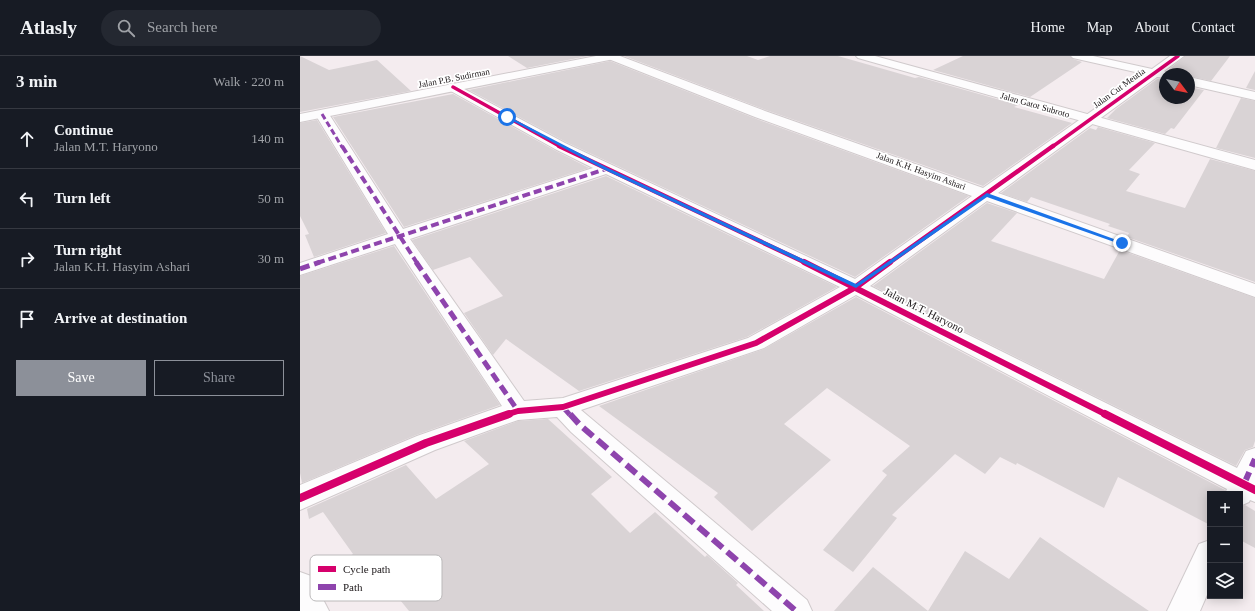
<!DOCTYPE html>
<html lang="en">
<head>
<meta charset="utf-8">
<style>
  body { margin:0; font-family:Georgia,serif; background:#242831; color:#f1f3f6 }
  .controls { position:absolute; right:12px; bottom:12px; display:grid; overflow:hidden; border-radius:0px; box-shadow:0 2px 10px #0003 }
  .controls button { width:36px; height:36px; display:grid; place-items:center; padding:0; border:0; border-bottom:1px solid #363941; background:#171b24; color:#f1f3f6; font:20px sans-serif }
  .compass { position:absolute; left:859px; top:12px; width:36px; height:36px; border-radius:50%; background:#171b24; box-shadow:0 2px 10px #0003; rotate:122deg }
  .stop { position:absolute; width:12px; height:12px; margin:-9px; border:3px solid #1a73e8; border-radius:50%; background:#fff }
  .stop.end { background:#1a73e8; border-color:#fff; box-shadow:0 1px 4px #0008 }
  .list { margin:0; padding:0; list-style:none }
  h2 { display:flex; justify-content:space-between; align-items:center; height:52px; margin:0; padding:0 16px; font-size:17px }
  h2 small { font-size:13px; font-weight:400; color:#9ea1a6 }
  .list li { display:grid; grid-template-columns:26px 1fr auto; gap:12px; align-items:center; box-sizing:border-box; height:60px; padding:0 16px; border-top:1px solid #363941 }
  .list b { display:block; font-size:15px; white-space:nowrap }
  .list p { margin:0; font-size:13px; white-space:nowrap; color:#9ea1a6 }
  .list em { font-size:13px; font-style:normal; color:#9ea1a6 }
  .actions { display:flex; gap:8px; padding:12px 16px }
  .actions a { flex:1; padding:9px 0; border:1px solid #8c9099; border-radius:0px; text-align:center; font-size:14px; color:#8c9099 }
  .actions .main { background:#8c9099; color:#fff }
  .icon { flex:none; width:22px; height:22px; fill:none; stroke:currentColor; stroke-width:2; stroke-linecap:round; stroke-linejoin:round }
  .map { position:relative; flex:none; width:955px; height:555px; overflow:hidden }
  header { display:flex; align-items:center; gap:24px; box-sizing:border-box; height:56px; padding:0 20px; background:#171b24; border-bottom:1px solid #363941 }
  header strong { font-size:19px }
  nav { display:flex; gap:22px; margin-inline-start:auto; font-size:14px }
  .search { width:280px; height:36px; background:#242831; display:flex; align-items:center; gap:10px; box-sizing:border-box; padding:0 14px; border-radius:22px; color:#9ea1a6; font-size:15px }
  main { display:flex }
  aside { flex:1; background:#171b24 }
  .map>svg:first-child { display:block }
  .building { fill:#d9d3d5 }
  .lines { fill:none; stroke-linecap:round; stroke-linejoin:round }
  .minor-casing { stroke:#d0cacc; stroke-width:2 }
  .major-casing { stroke:#d0cacc; stroke-width:2 }
  .minor { fill:#fdfcfd; fill-rule:evenodd }
  .major { fill:#fdfcfd; fill-rule:evenodd }
  .quiet-far3 { stroke:#8e44ad; stroke-width:3; stroke-dasharray:6 3; stroke-linecap:butt }
  .quiet-far2 { stroke:#8e44ad; stroke-width:4; stroke-dasharray:8 4; stroke-linecap:butt }
  .quiet-far1 { stroke:#8e44ad; stroke-width:5; stroke-dasharray:10 5; stroke-linecap:butt }
  .quiet { stroke:#8e44ad; stroke-width:6; stroke-dasharray:13 6; stroke-linecap:butt }
  .cycleway-far3-casing { stroke:#fff; stroke-width:5 }
  .cycleway-far2-casing { stroke:#fff; stroke-width:6 }
  .cycleway-far1-casing { stroke:#fff; stroke-width:8 }
  .cycleway-casing { stroke:#fff; stroke-width:10 }
  .cycleway-far3 { stroke:#d6006c; stroke-width:3.5 }
  .cycleway-far2 { stroke:#d6006c; stroke-width:4.5 }
  .cycleway-far1 { stroke:#d6006c; stroke-width:6 }
  .cycleway { stroke:#d6006c; stroke-width:8 }
  .route { fill:#1a73e8 }
  .labels { text-anchor:middle; dominant-baseline:central; stroke-width:3.5; stroke-linejoin:round; paint-order:stroke }
  .far-street-label { font-size:9px; fill:#1c1719; stroke:#fff }
  .street-label { font-size:11px; fill:#1c1719; stroke:#fff }
  .key { fill:#fff; stroke:#bbb9ba; stroke-width:1 }
  .key-label { font-size:11px; fill:#1c1719 }
</style>
</head>
<body>
<header>
<strong>Atlasly</strong>
<div class="search"><svg class="icon" aria-label="search" viewBox="0 0 24 24"><circle cx="10" cy="10" r="6"/><path d="M15 15l6 6"/></svg>Search here</div>
<nav><a>Home</a><a>Map</a><a>About</a><a>Contact</a></nav>
</header>
<main>
<aside>
<h2>3 min<small>Walk · 220 m</small></h2>
<ul class="list">
<li><svg class="icon" aria-label="ahead" viewBox="0 0 24 24"><path d="M12 20V5M6 11l6-6 6 6"/></svg><div><b>Continue</b><p>Jalan M.T. Haryono</p></div><em>140 m</em></li>
<li><svg class="icon" aria-label="left" viewBox="0 0 24 24"><path d="M17 20v-9H6M10 6l-5 5 5 5"/></svg><div><b>Turn left</b></div><em>50 m</em></li>
<li><svg class="icon" aria-label="right" viewBox="0 0 24 24"><path d="M7 20v-9h11M14 6l5 5-5 5"/></svg><div><b>Turn right</b><p>Jalan K.H. Hasyim Ashari</p></div><em>30 m</em></li>
<li><svg class="icon" aria-label="arrive" viewBox="0 0 24 24"><path d="M6 21V4h12l-3 4 3 4H6"/></svg><div><b>Arrive at destination</b></div></li>
</ul>
<div class="actions"><a class="main">Save</a><a>Share</a></div>
</aside>
<div class="map">
<svg width="955" height="555" viewBox="0 0 955 555">
  <rect width="100%" height="100%" fill="#f4ecef"/>
  <g class="building">
    <path d="M0 0 29 14 77 4 111 35 0 56Z"/>
    <path d="M208 0H288L227 12Z"/>
    <path d="M324 0H447L458 4 470 0H538L615 22 619 21 718 49 714 51 772 67 683 130 466 54Z"/>
    <path d="M663 0H770L773 3 782 6 730 41 633 14Z"/>
    <path d="M885 0H930L911 25 889 20V18H870L867 15Z"/>
    <path d="M310 5 454 62 669 140 555 221 266 86 169 34Z"/>
    <path d="M955 15V34L946 32Z"/>
    <path d="M857 23H865V42H889V31L904 34 874 73 871 72 865 78 807 62 816 53Z"/>
    <path d="M153 38 254 94 289 112 104 171 33 61Z"/>
    <path d="M941 42 955 45V102L916 92Z"/>
    <path d="M17 64 86 177 14 201 5 179 9 178 0 160V67Z"/>
    <path d="M798 71 855 87 829 114 840 118 826 135 885 152 910 103 955 115V226L827 181 829 177 808 170 810 168 731 141 727 146 701 137 790 72 796 74Z"/>
    <path d="M306 120 537 231 447 281 279 335 206 283 193 299 164 257 203 240 170 201 133 214 112 184Z"/>
    <path d="M687 147 717 157 691 185 804 223 820 194 955 242V385L953 391 945 394 936 410 573 230Z"/>
    <path d="M94 190 200 349 116 379 2 427 0 417V220Z"/>
    <path d="M556 241 925 434 924 438H910V469L818 421 804 452 717 407 716 409 700 401 685 418 655 398 592 459 597 462 553 516 523 494 587 419 582 415 610 390 527 332 484 368 531 404 452 475 414 441 418 437 299 350 464 293Z"/>
    <path d="M248 363 312 421 291 438 330 477 355 456 405 501 407 499 438 527 436 529 464 555H109L87 528 75 536 50 500 53 498 23 456 9 463 7 453 106 409 136 443 189 408 164 385 218 365Z"/>
    <path d="M945 449 955 455V492L940 484V451Z"/>
    <path d="M740 481 849 555H628L665 495 709 523Z"/>
    <path d="M573 511 628 555H534Z"/>
  </g>
  <g class="lines">
    <g class="minor-casing">
      <g id="minor">
        <path d="M304 0H320L465 55 683 132 844 18 773 2 771 0H793L852 13 870 0H884L864 15 869 18H865V22L857 21 698 137 955 228V241L687 145 570 230 937 412 946 395 955 392V446L950 444 949 446 940 450V438H925L927 433 556 239 464 292 281 354 507 544 512 555H472L271 376 257 361 218 364 198 371 135 394 0 454V429L117 380 202 350 95 188 0 219V207L88 178 15 58 17 55H27L103 173 293 112 255 93 149 34 147 31 149 28 153 27 265 87 555 223 672 140 455 61 306 2ZM306 118 540 231 448 282 263 342 224 345 110 183Z"/>
        <path d="M889 21 955 36V44L889 29Z"/>
        <path d="M910 484V532L900 555H867L899 488Z"/>
        <path d="M0 516 11 520 29 555H0Z"/>
      </g>
    </g>
    <g class="major-casing">
      <g id="major">
        <path d="M296 0H320L314 3 0 66V58Z"/>
        <path d="M556 0H575L955 104V114L558 2Z"/>
      </g>
    </g>
    <use href="#minor" class="minor"/>
    <use href="#major" class="major"/>
    <path class="quiet-far3" d="M22 58 42 91"/>
    <g class="quiet-far2">
      <path d="M42 90 117 207"/>
      <path d="M17 207 306 113"/>
    </g>
    <g class="quiet-far1">
      <path d="M116 206 218 355"/>
      <path d="M0 213 20 206"/>
      <path d="M263 351 270 359"/>
    </g>
    <g class="quiet">
      <path d="M270 358 280 369 496 555"/>
      <path d="M944 428 955 403"/>
    </g>
    <g class="cycleway-far3-casing">
      <g id="cycleway-far3">
        <path d="M153 31 261 91"/>
        <path d="M752 91 878 0"/>
      </g>
    </g>
    <g class="cycleway-far2-casing">
      <g id="cycleway-far2">
        <path d="M259 90 506 207"/>
        <path d="M589 207 753 90"/>
      </g>
    </g>
    <g class="cycleway-far1-casing">
      <g id="cycleway-far1">
        <path d="M504 206 807 359"/>
        <path d="M205 359 218 355 263 351 456 287 556 231 590 206"/>
      </g>
    </g>
    <g class="cycleway-casing">
      <g id="cycleway">
        <path d="M805 358 955 434"/>
        <path d="M0 442 126 387 209 358"/>
      </g>
    </g>
    <use href="#cycleway-far3" class="cycleway-far3"/>
    <use href="#cycleway-far2" class="cycleway-far2"/>
    <use href="#cycleway-far1" class="cycleway-far1"/>
    <use href="#cycleway" class="cycleway"/>
  </g>
  <path class="route" d="M208 60 308 112 556 228 687 137 825 187 820 188 687 141 556 232 305 114 205 61Z"/>
  <g class="labels">
    <g class="far-street-label">
      <text transform="translate(154 22) rotate(-11)">Jalan P.B. Sudirman</text>
      <text transform="translate(819 32) rotate(-36)">Jalan Cut Meutia</text>
      <text transform="translate(735 49) rotate(16)">Jalan Gatot Subroto</text>
      <text transform="translate(621 115) rotate(20)">Jalan K.H. Hasyim Ashari</text>
    </g>
    <g class="street-label">
      <text transform="translate(624 254) rotate(27)">Jalan M.T. Haryono</text>
    </g>
  </g>
  <rect x="10" y="499" width="132" height="46" rx="6" class="key"/>
  <rect x="18" y="510" width="18" height="6" fill="#d6006c"/>
  <rect x="18" y="528" width="18" height="6" fill="#8e44ad"/>
  <g class="key-label">
    <text x="43" y="517">Cycle path</text>
    <text x="43" y="535">Path</text>
  </g>
</svg>
<div class="controls">
<button>+</button>
<button>−</button>
<button><svg class="icon" aria-label="layers" viewBox="0 0 24 24"><path d="M12 4l9 5-9 5-9-5zM3 14l9 5 9-5"/></svg></button>
</div>
<svg class="compass" viewBox="-18 -18 36 36"><path d="M0-13l5 13h-10z" fill="#e53935"/><path d="M0 13l5-13h-10z" fill="#9ea1a6"/></svg>
<div class="stop" style="left:207px;top:61px"></div>
<div class="stop end" style="left:822px;top:187px"></div>
</div>
</main>
</body>
</html>
